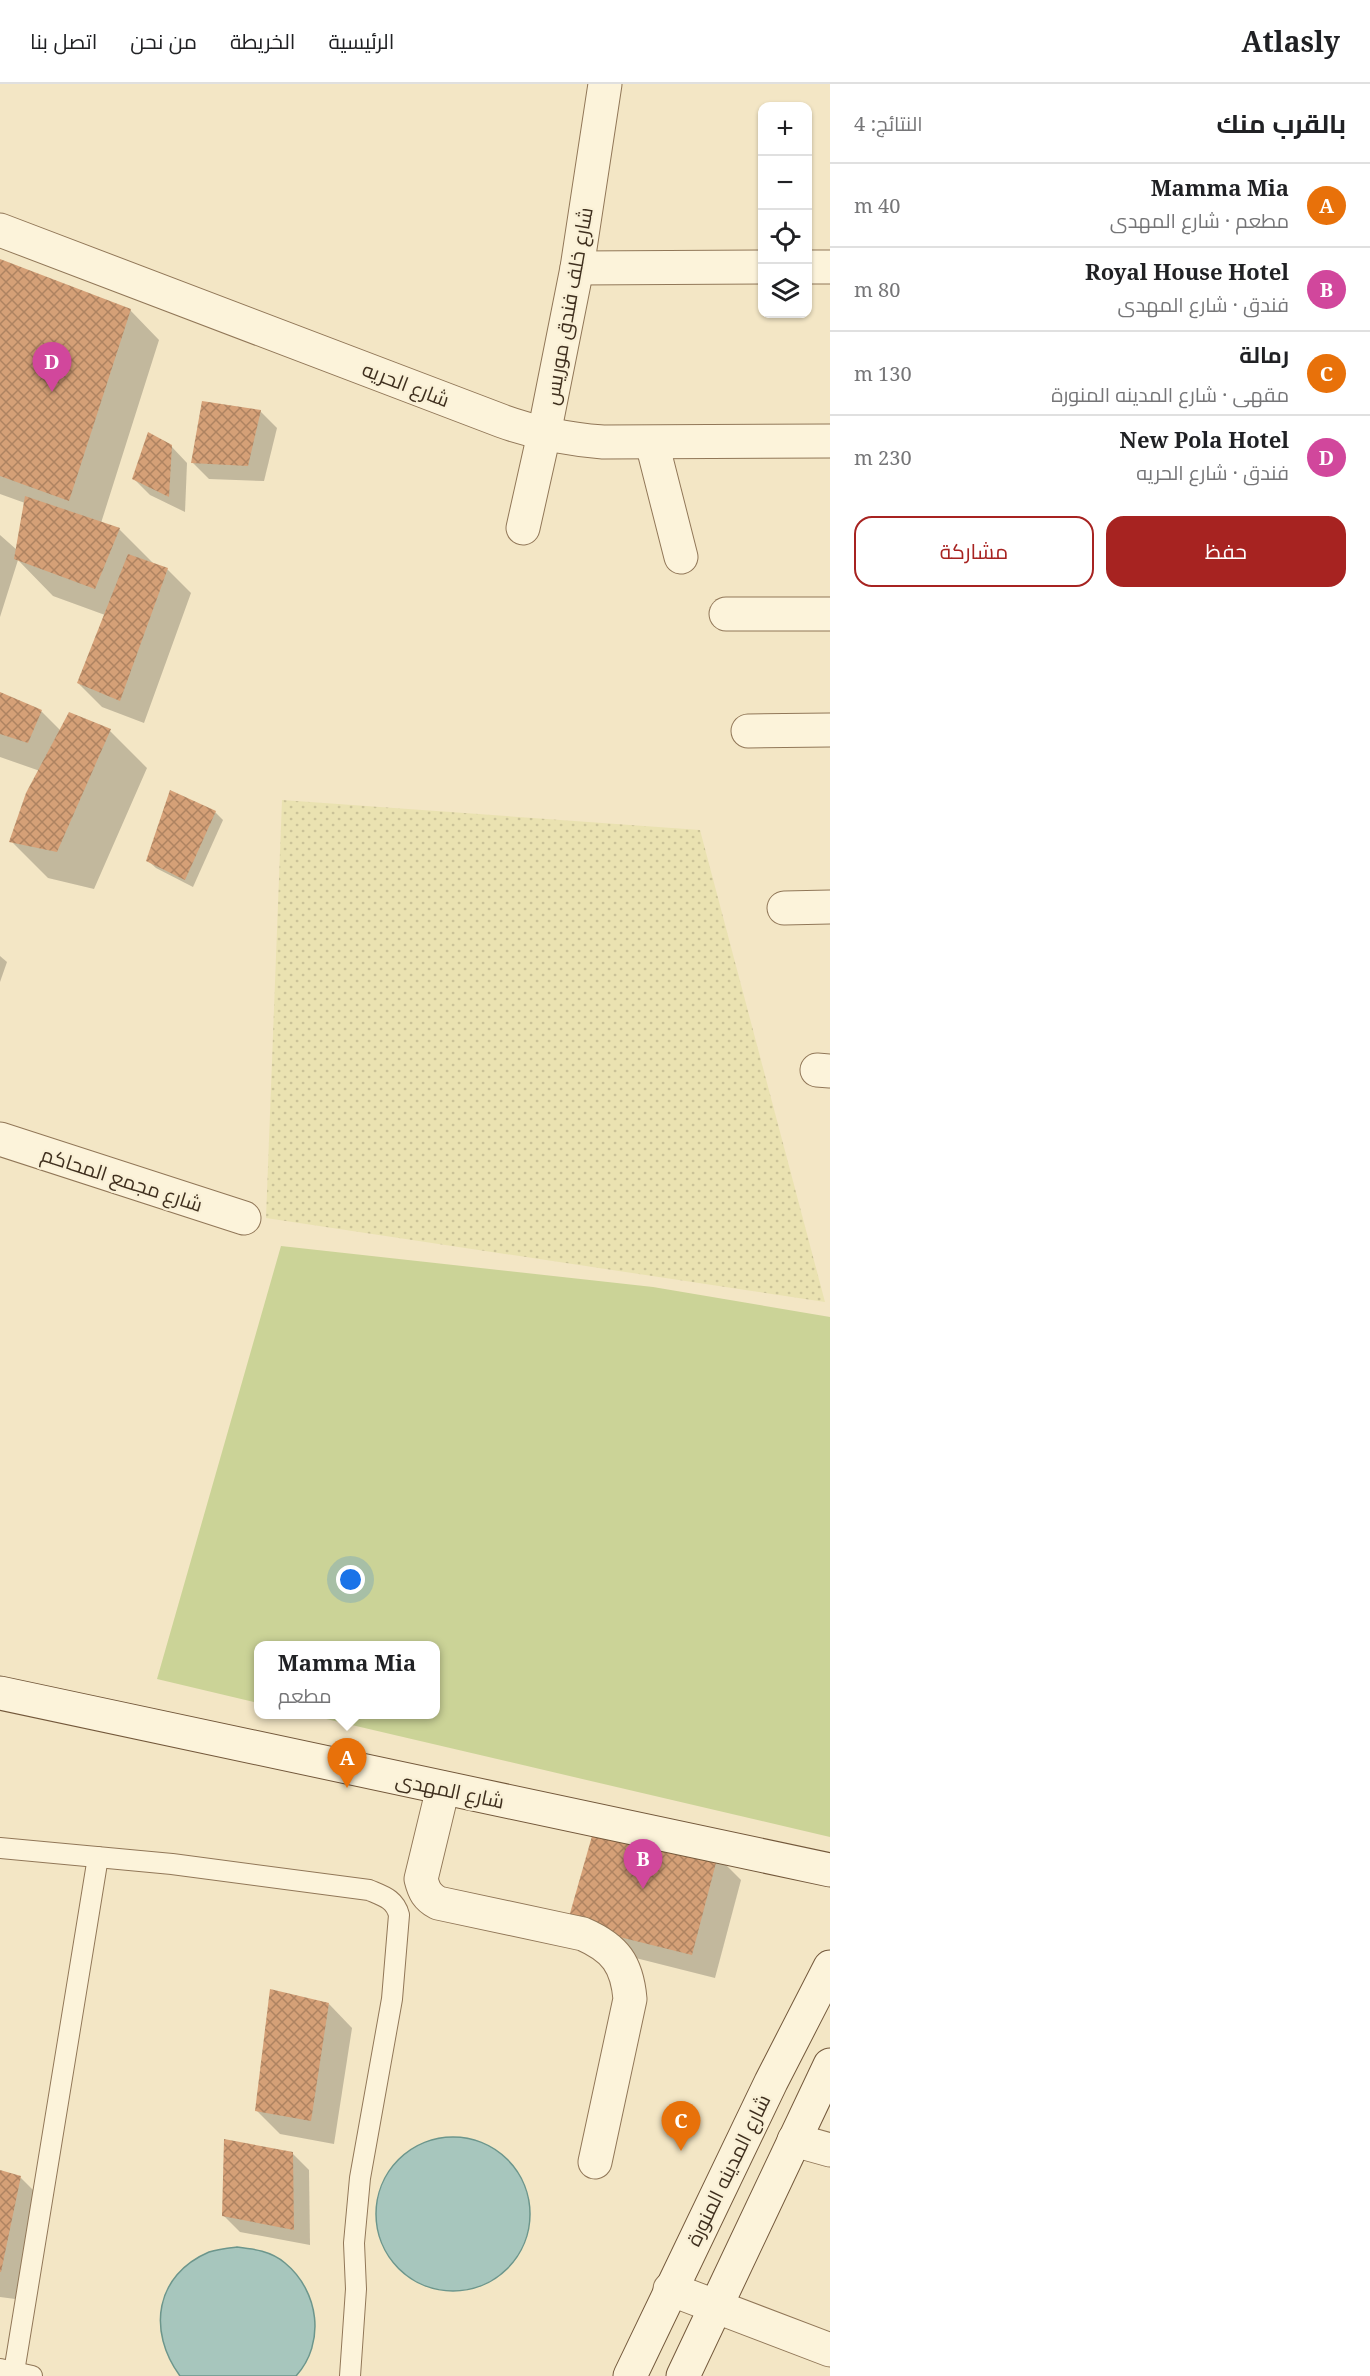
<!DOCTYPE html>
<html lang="ar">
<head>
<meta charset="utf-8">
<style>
  body { margin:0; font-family:"Noto Serif",Cairo,serif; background:#f6f6f6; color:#202124; direction:rtl }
  .controls { position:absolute; right:18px; top:18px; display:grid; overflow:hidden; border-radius:12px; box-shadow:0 2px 4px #0004 }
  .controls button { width:54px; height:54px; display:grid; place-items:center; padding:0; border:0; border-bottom:2px solid #e0e0e0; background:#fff; color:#202124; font:30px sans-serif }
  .you { position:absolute; left:351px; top:1496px; width:21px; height:21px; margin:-15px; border:4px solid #fff; border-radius:50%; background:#1a73e8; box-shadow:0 0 0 9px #1a73e833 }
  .badge { display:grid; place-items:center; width:39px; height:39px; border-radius:50%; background:#a72321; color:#fff; font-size:20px; font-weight:700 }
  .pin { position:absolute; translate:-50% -50px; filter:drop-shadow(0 2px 3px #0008) }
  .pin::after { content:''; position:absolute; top:32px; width:21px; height:18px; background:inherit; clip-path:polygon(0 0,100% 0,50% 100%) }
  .popup { position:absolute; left:254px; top:1557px; width:186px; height:78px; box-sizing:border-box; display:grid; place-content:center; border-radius:12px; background:#fff; filter:drop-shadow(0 2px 4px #0005); font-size:20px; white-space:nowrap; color:#757577 }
  .popup b { font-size:22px; color:#202124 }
  .popup::after { content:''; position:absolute; left:50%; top:100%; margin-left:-12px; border:12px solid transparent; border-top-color:#fff }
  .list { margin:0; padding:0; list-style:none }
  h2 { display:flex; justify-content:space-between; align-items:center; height:78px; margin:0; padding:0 24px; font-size:26px }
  h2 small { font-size:20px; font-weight:400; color:#757577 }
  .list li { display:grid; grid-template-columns:39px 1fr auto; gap:18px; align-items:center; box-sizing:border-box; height:84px; padding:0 24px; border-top:2px solid #e0e0e0 }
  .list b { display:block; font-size:22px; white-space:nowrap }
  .list p { margin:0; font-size:20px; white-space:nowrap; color:#757577 }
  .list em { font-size:20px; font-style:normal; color:#757577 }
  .actions { display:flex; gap:12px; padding:18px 24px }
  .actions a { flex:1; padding:14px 0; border:2px solid #a72321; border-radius:18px; text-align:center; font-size:21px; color:#a72321 }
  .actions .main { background:#a72321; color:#fff }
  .icon { flex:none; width:33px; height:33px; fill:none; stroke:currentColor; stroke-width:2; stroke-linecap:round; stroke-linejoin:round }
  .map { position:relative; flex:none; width:830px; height:2292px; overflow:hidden; direction:ltr }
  header { display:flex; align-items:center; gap:36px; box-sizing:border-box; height:84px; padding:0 30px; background:#fff; border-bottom:2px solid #e0e0e0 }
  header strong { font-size:28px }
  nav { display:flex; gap:33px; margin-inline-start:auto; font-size:21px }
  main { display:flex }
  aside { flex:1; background:#fff }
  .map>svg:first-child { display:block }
  .farmland { fill:url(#farmland-dots) }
  .garden { fill:#cbd397 }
  .water { fill:#a7c6bd; stroke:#6c968c; stroke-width:1.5 }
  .shadow { fill:#0003 }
  .building { fill:url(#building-cross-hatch) }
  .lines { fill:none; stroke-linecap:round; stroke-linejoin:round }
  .lane-casing { stroke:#917758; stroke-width:22 }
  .street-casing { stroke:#917758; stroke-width:35 }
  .secondary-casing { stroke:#73583b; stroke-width:35 }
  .lane { stroke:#fcf3da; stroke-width:20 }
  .street { stroke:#fcf3da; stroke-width:33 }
  .secondary { stroke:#fcf3da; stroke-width:33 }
  .labels { text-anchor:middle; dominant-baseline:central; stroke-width:4.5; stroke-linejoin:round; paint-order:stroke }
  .street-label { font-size:20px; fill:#3f2f1e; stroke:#f9f0d6 }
</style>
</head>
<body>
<header>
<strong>Atlasly</strong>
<nav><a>الرئيسية</a><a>الخريطة</a><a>من نحن</a><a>اتصل بنا</a></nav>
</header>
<main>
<aside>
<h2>بالقرب منك<small>النتائج: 4</small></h2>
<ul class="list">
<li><span class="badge" style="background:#e8710a">A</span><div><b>Mamma Mia</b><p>مطعم · شارع المهدى</p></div><em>40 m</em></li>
<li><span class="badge" style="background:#d1479c">B</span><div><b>Royal House Hotel</b><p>فندق · شارع المهدى</p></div><em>80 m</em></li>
<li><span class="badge" style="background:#e8710a">C</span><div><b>رمالة</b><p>مقهى · شارع المدينه المنورة</p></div><em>130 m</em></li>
<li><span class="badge" style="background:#d1479c">D</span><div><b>New Pola Hotel</b><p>فندق · شارع الحريه</p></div><em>230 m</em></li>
</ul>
<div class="actions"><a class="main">حفظ</a><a>مشاركة</a></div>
</aside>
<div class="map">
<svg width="830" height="2292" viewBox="0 0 830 2292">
  <defs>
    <pattern id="farmland-dots" width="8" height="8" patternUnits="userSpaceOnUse" patternTransform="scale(1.5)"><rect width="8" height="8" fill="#eae2b1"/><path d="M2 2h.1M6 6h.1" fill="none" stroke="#cac298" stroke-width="1.8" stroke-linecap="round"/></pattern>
    <pattern id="building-cross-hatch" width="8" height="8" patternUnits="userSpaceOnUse" patternTransform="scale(1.5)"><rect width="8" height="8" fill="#d5a077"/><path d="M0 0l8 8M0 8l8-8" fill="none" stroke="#ae8361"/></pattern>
  </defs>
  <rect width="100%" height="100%" fill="#f3e6c5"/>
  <path class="farmland" d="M282 716 700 746 825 1218 266 1134Z"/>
  <path class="garden" d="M281 1162 653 1203 830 1233V1753L309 1631 436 1630V1562H258V1619L157 1595Z"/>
  <g class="water">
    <circle cx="453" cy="2130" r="77"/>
    <path d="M237 2163C254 2165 271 2167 285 2179 319 2207 326 2259 296 2292H180C147 2247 155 2191 209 2168 218 2165 228 2164 237 2163Z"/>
  </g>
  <g class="shadow">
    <path d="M0 177 130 226 159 256 101 439 119 445 155 481 167 485 191 509 144 639 102 623 78 599 105 531 53 512 18 476 0 533V451L17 466 25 419 0 410Z"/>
    <path d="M260 327 277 344 264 397 209 395 193 379Z"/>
    <path d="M171 362 187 379 185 428 150 411 133 394Z"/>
    <path d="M0 609 41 627 61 647H110L147 684 94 805 48 794 11 757 40 687 0 673Z"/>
    <path d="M215 728 223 736 193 803 156 784 147 776Z"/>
    <path d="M0 872 7 878 0 898Z"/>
    <path d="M717 1772 741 1796 715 1894 592 1863Z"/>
    <path d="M329 1920 352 1944 334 2060 280 2050 256 2026Z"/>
    <path d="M292 2069 309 2086 310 2161 240 2148 223 2131Z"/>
    <path d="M0 2087 20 2093 44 2117 23 2216 0 2213Z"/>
  </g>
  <g class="building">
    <path d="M0 175 131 225 69 417 0 392Z"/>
    <path d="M202 317 261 326 248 382 191 379Z"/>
    <path d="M148 348 172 361 169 413 132 395Z"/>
    <path d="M25 412 120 444 95 505 14 475Z"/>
    <path d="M128 470 168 484 120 617 77 599Z"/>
    <path d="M0 608 42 626 28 659 0 650Z"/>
    <path d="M69 628 111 645 57 768 9 758 26 709Z"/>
    <path d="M170 706 216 727 185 796 146 777Z"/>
    <path d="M594 1745 718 1771 692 1871 567 1840Z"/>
    <path d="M270 1905 329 1919 311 2037 255 2027Z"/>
    <path d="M224 2055 293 2068 294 2146 222 2132Z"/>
    <path d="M0 2086 21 2092 1 2188H0Z"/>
  </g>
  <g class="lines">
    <g class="lane-casing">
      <g id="lane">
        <path d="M0 1764 172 1780 369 1806C383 1812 395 1815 399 1831L392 1915 360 2094 354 2159 356 2205 350 2292"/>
        <path d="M0 2285 32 2292"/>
        <path d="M14 2288 98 1773"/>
      </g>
    </g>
    <g class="street-casing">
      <g id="street">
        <path d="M0 146 502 337C535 349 567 355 603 358L830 357"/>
        <path d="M808 183H830"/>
        <path d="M577 184 762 183"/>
        <path d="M652 359 681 473"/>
        <path d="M523 444 544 350 577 184 605 0"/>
        <path d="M726 530H830"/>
        <path d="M748 647 830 646"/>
        <path d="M784 824 830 823"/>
        <path d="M817 986 830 987"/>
        <path d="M0 1055 244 1134"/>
        <path d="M443 1704 421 1795C424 1807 427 1813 438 1819L583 1850C615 1864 627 1880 630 1915L595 2078"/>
        <path d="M794 2056 830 2066"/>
        <path d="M670 2205 830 2266"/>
      </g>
    </g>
    <g class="secondary-casing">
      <g id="secondary">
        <path d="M0 1609 830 1786"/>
        <path d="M630 2292 771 1998 830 1883"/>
        <path d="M683 2292 830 1981"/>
      </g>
    </g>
    <use href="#lane" class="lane"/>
    <use href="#street" class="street"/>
    <use href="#secondary" class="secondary"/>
  </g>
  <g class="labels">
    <g class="street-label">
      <text transform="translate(568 222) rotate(-80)">شارع خلف فندق موريس</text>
      <text transform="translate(406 300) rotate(21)">شارع الحريه</text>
      <text transform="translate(122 1095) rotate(18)">شارع مجمع المحاكم</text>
      <text transform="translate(450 1706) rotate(12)">شارع المهدى</text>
      <text transform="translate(728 2086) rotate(-64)">شارع المدينه المنورة</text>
    </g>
  </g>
</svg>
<div class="controls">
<button>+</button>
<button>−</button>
<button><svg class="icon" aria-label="locate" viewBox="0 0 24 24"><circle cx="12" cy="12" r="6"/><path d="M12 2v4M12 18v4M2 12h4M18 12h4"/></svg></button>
<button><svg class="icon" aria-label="layers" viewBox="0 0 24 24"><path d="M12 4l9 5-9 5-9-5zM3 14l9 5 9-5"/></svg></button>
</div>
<div class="you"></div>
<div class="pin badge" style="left:347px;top:1704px;background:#e8710a">A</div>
<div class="popup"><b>Mamma Mia</b>مطعم</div>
<div class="pin badge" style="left:643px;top:1805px;background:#d1479c">B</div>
<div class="pin badge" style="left:681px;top:2067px;background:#e8710a">C</div>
<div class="pin badge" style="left:52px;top:308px;background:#d1479c">D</div>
</div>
</main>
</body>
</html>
